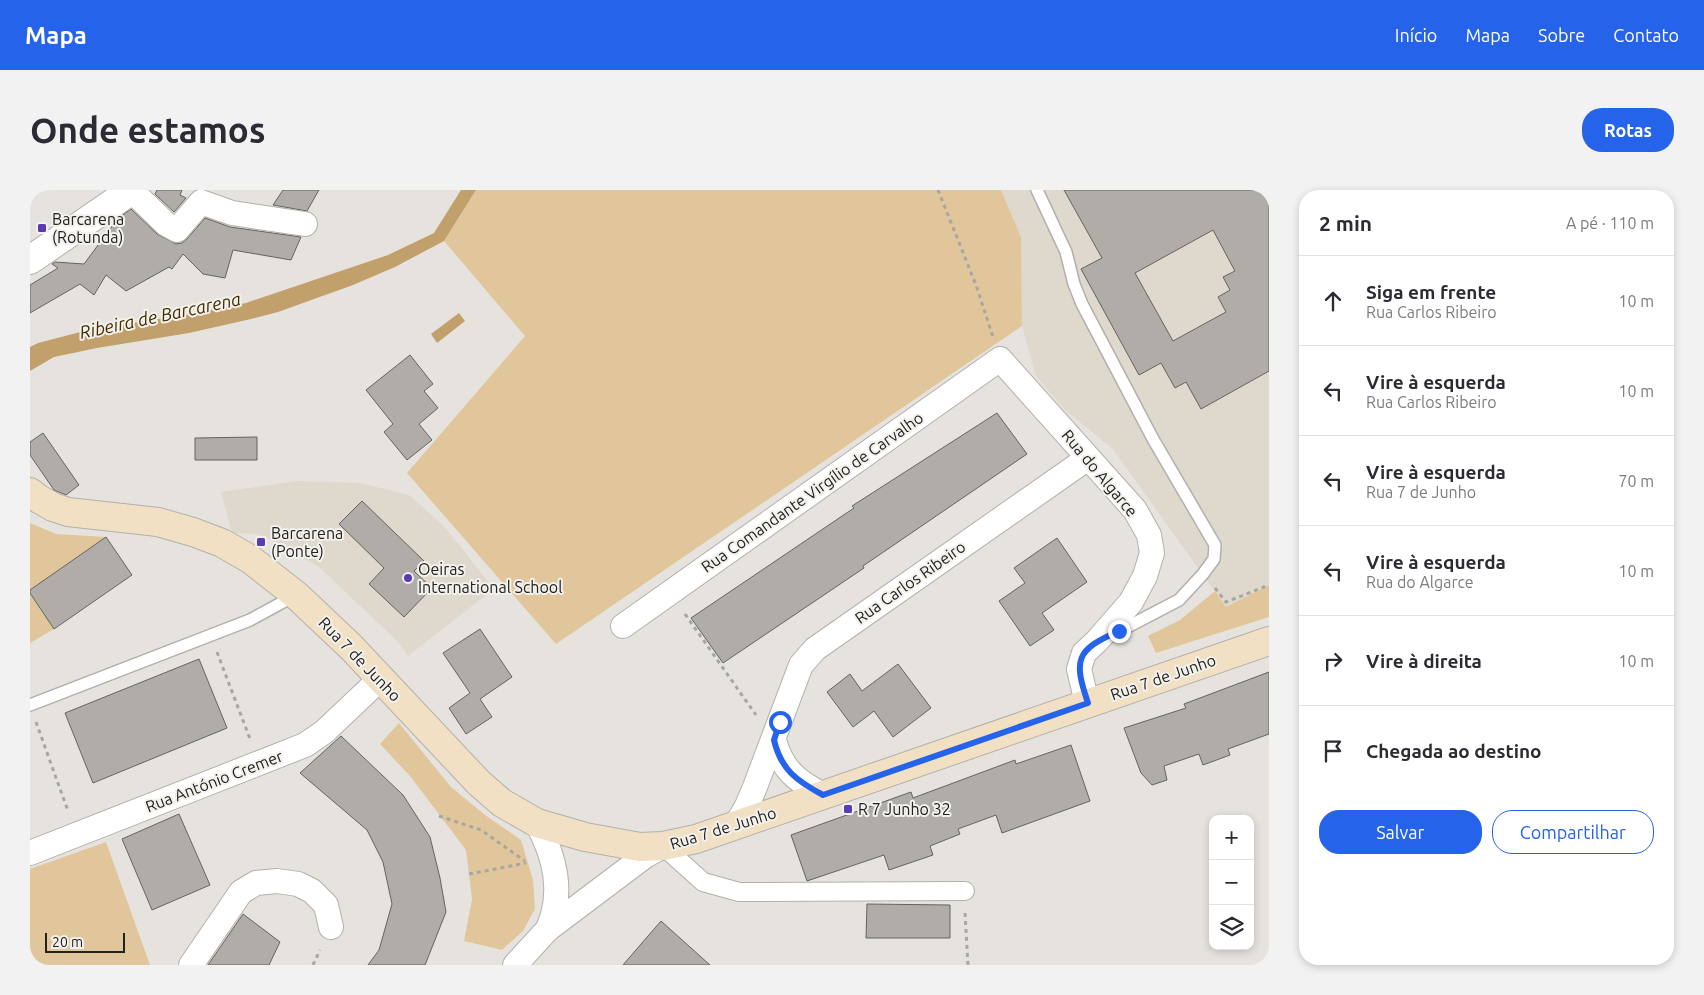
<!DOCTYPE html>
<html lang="pt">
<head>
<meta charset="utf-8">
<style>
  body { margin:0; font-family:Ubuntu,sans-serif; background:#f2f2f3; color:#2b2b33 }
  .controls { position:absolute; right:15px; bottom:15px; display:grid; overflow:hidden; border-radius:10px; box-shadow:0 2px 8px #0003 }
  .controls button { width:45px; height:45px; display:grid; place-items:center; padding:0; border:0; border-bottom:1px solid #e1e1e2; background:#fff; color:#2b2b33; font:25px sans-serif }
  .scale { position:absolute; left:15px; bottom:12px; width:80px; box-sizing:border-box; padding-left:5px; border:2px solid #22211f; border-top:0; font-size:14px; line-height:18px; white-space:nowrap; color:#22211f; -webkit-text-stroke:4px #f3f1ec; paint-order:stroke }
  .stop { position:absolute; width:15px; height:15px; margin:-11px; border:4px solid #2563eb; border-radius:50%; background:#fff }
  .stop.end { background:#2563eb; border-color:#fff; box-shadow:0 1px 5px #0008 }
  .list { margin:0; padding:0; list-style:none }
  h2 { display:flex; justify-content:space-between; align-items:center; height:65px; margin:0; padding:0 20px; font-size:21px }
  h2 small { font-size:16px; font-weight:400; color:#7c7c81 }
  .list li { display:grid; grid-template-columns:32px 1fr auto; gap:15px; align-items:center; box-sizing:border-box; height:90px; padding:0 20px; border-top:1px solid #e1e1e2 }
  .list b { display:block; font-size:19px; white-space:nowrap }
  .list p { margin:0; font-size:16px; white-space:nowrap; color:#7c7c81 }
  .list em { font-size:16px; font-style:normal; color:#7c7c81 }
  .actions { display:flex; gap:10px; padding:15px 20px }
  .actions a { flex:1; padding:11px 0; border:1px solid #2563eb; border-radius:20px; text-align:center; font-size:18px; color:#2563eb }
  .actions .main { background:#2563eb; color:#fff }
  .icon { flex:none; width:28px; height:28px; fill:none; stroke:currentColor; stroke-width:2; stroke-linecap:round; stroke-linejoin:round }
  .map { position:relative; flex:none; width:1239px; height:775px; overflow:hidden; border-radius:20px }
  header { display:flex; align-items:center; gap:30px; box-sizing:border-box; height:70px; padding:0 25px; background:#2563eb; color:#fff }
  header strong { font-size:24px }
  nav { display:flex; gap:28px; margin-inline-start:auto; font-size:18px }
  .intro { display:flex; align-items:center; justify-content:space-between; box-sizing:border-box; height:120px; padding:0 30px }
  h1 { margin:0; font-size:35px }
  .button { padding:12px 22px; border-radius:20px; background:#2563eb; color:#fff; font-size:18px; font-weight:700 }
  main { display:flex; gap:30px; padding:0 30px }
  aside { flex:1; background:#fff; border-radius:20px; box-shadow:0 2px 8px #0003 }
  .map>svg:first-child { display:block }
  .built { fill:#dfd8cd }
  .green { fill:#e1c69c }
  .water { fill:#c2a06b }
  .building { fill:#b0ada9; stroke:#65635f; fill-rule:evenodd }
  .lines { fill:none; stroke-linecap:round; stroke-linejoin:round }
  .service-casing { stroke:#b3b0ac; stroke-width:14 }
  .pedestrian-casing { stroke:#b3b0ac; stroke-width:20 }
  .minor-casing { stroke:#b3b0ac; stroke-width:26 }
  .tertiary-casing { stroke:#b3b0ac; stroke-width:30 }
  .secondary-casing { stroke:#b3b0ac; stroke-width:30 }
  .path { stroke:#a8a6a2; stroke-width:3; stroke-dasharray:4 4; stroke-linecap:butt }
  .service { stroke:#fff; stroke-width:11 }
  .pedestrian { stroke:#fff; stroke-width:18 }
  .minor { stroke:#fff; stroke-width:24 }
  .tertiary { stroke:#fff; stroke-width:28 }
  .secondary { stroke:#f1e0c3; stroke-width:28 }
  .route { stroke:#2563eb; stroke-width:6 }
  .poi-dot { fill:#593bb4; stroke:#f3f1ec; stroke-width:2 }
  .labels { text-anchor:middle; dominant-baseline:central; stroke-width:4; stroke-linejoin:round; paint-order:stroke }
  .poi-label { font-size:16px; fill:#22211f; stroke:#f3f1ec; text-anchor:start }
  .street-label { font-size:16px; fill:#22211f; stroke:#f3f1ec }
  .water-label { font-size:18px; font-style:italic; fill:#432c00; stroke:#f3f1ec }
</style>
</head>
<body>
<header>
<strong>Mapa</strong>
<nav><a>Início</a><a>Mapa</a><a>Sobre</a><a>Contato</a></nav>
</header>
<div class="intro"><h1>Onde estamos</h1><a class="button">Rotas</a></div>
<main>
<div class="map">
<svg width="1239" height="775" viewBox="0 0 1239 775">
  <rect width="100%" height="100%" fill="#e6e3df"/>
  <g class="built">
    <path d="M971 0H1239V395L1196 417 1083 259 1035 220 1006 186 992 136 991 47Z"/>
    <path d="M268 291 330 293 379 305 413 335 464 399 378 466 367 451 289 377 229 344 202 343 191 302Z"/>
  </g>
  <g class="green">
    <path d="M446 0H971L991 47 992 136 526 454 377 283 495 146 414 51Z"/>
    <path d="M0 333 26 344 76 347 0 400Z"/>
    <path d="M1239 395V427L1126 463 1118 446 1150 430 1185 401 1196 417Z"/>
    <path d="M0 403 24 439 0 453Z"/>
    <path d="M369 533 421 597 455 625 491 650 503 690 505 719 493 741 472 760 434 751 442 709 436 660 380 586 350 554Z"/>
    <path d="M76 652 120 775H0V679Z"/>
  </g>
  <g class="water">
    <path d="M431 0H446L414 51 365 77 323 95 248 122 221 129 159 143 67 158 24 167 0 181V157L8 153 62 139 155 125 216 113 358 65 404 43Z"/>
    <path d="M429 123 435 131 407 153 401 144Z"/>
  </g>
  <g class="building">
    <path d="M127 0H152L150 5 156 8 144 22 125 4Z"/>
    <path d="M253 0H289L277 21 243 15Z"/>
    <path d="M1034 0H1239V181L1171 219 1156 192 1145 198 1131 173 1109 185 1051 79 1072 68ZM1183 40 1205 81 1193 87 1200 100 1188 107 1196 122 1143 151 1105 83Z"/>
    <path d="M101 19 127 44 146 54 152 53 157 49 175 28 200 37 271 47 261 70 203 60 195 88 173 84 153 64 142 79 139 77 96 101 76 85 64 105 50 94 0 123V95L28 78 22 74 25 72 54 74 83 35 90 27Z"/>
    <path d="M380 165 403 194 394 201 408 218 389 234 402 250 377 270 354 242 363 234 336 200Z"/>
    <path d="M967 223 997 264 833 376 834 378 693 473 661 428 824 318 822 316Z"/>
    <path d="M13 243 49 295 36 305 24 300 0 265V252Z"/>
    <path d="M227 247V270H165V248Z"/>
    <path d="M332 311 394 371 384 381 402 398 374 427 339 394 354 378 309 334Z"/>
    <path d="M76 347 102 385 24 439 0 403V400Z"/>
    <path d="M1027 348 1057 392 1012 423 1024 440 1000 456 969 411 995 393 984 378Z"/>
    <path d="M450 439 482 487 450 509 462 527 436 544 419 518 440 503 413 463Z"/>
    <path d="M169 469 197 538 63 593 35 523Z"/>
    <path d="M868 474 901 518 863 547 844 521 823 537 797 502 820 484 832 501Z"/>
    <path d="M1239 482V544L1198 559 1200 565 1173 575 1169 564 1134 576 1137 590 1122 595 1111 583 1094 538 1156 518 1154 514Z"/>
    <path d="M311 546 373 605 400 647 410 688 416 722 395 775H338L349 760 362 714 353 672 337 640 270 583Z"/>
    <path d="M1041 555 1060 611 972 643 966 625 928 639 930 644 900 656 903 665 859 680 854 665 777 691 761 645 881 602 883 608 985 570 986 574Z"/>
    <path d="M149 624 180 695 122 720 92 649Z"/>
    <path d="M837 714 920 715V748H836Z"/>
    <path d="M213 724 250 752 239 775H178Z"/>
    <path d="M631 731 680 775H593Z"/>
  </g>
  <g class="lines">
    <g class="service-casing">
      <g id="service">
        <path d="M1007 0 1036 62 1044 94 1052 114 1123 249 1185 355 1184 369 1173 384 1149 410 1080 446"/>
        <path d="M0 515 220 430 266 405"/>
      </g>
    </g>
    <g class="pedestrian-casing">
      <path id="pedestrian" d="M633 656 673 692 709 702 935 701"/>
    </g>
    <g class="minor-casing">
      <g id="minor">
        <path d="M101 0 136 34 147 40 171 12 202 23 275 34"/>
        <path d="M593 436 970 169 1105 320 1119 345 1122 363 1115 386 1101 412 1067 451 1054 463 1049 479 1057 513"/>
        <path d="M744 550C752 580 767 591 793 605"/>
        <path d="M507 633C525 667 534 702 518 739"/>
        <path d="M706 635 717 616 725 597 771 475 785 459 1058 268"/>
        <path d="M0 663 275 555 294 542 350 489"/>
        <path d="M161 775 211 702 226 693 247 691 268 694 282 701 296 715 301 737"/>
        <path d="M485 775 518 739 615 666 633 656"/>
      </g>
    </g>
    <g class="tertiary-casing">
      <path id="tertiary" d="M0 70 102 0"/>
    </g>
    <g class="secondary-casing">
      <path id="secondary" d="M0 302 9 309 23 317 38 322 128 332 163 342 192 353 220 369 266 405 321 457 449 593 472 613 507 633 555 647 610 657 633 656 666 649 1239 451"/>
    </g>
    <g class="path">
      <path d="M908 0 946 95 963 147"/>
      <path d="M1185 398 1196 412 1239 395"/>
      <path d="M655 424 726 525"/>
      <path d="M187 462 220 549"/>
      <path d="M6 532 38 621"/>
      <path d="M409 626 451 640 495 671"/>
      <path d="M439 684 496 673"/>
      <path d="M935 723 938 775"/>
      <path d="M283 775 290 760"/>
    </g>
    <use href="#service" class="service"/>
    <use href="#pedestrian" class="pedestrian"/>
    <use href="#minor" class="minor"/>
    <use href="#tertiary" class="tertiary"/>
    <use href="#secondary" class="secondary"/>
  </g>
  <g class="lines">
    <path class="route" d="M750 532 744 550C751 580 767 591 793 605L1058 513C1043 469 1046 460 1089 441"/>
  </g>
  <g class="poi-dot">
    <rect x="7" y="33" width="10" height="10" rx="2.5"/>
    <rect x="226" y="347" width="10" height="10" rx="2.5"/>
    <circle cx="378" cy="388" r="5"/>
    <rect x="813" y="614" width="10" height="10" rx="2.5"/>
  </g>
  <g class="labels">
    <g class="poi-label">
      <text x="22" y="29">Barcarena<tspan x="22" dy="18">(Rotunda)</tspan></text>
      <text x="241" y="343">Barcarena<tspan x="241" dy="18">(Ponte)</tspan></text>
      <text x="388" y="379">Oeiras<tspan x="388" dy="18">International School</tspan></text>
      <text x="828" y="619">R 7 Junho 32</text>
    </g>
    <g class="street-label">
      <text transform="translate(1070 283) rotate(50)">Rua do Algarce</text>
      <text transform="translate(782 302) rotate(-35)">Rua Comandante Virgílio de Carvalho</text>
      <text transform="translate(880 392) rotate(-35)">Rua Carlos Ribeiro</text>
      <text transform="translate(330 469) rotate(46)">Rua 7 de Junho</text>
      <text transform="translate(1133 487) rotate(-19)">Rua 7 de Junho</text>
      <text transform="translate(184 591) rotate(-21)">Rua António Cremer</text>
      <text transform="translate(693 638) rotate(-17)">Rua 7 de Junho</text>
    </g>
    <g class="water-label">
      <text transform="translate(130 125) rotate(-12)">Ribeira de Barcarena</text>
    </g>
  </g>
</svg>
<div class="controls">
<button>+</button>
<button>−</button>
<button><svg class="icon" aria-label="layers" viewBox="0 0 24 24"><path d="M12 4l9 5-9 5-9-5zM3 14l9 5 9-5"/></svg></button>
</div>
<div class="scale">20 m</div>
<div class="stop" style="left:750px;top:532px"></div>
<div class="stop end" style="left:1089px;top:441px"></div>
</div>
<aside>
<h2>2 min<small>A pé · 110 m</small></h2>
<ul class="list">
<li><svg class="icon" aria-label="ahead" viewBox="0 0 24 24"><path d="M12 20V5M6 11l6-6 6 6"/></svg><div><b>Siga em frente</b><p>Rua Carlos Ribeiro</p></div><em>10 m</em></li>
<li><svg class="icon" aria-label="left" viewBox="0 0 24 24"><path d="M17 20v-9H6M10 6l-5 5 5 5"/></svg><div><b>Vire à esquerda</b><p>Rua Carlos Ribeiro</p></div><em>10 m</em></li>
<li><svg class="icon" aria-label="left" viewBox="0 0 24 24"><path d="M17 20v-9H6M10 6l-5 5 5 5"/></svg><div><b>Vire à esquerda</b><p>Rua 7 de Junho</p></div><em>70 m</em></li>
<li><svg class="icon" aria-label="left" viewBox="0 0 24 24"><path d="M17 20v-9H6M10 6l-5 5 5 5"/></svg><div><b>Vire à esquerda</b><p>Rua do Algarce</p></div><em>10 m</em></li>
<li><svg class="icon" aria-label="right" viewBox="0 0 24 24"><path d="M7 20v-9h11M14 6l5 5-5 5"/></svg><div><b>Vire à direita</b></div><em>10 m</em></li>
<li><svg class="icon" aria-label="arrive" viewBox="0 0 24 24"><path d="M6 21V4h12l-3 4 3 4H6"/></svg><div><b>Chegada ao destino</b></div></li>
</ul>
<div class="actions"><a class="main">Salvar</a><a>Compartilhar</a></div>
</aside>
</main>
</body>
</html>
